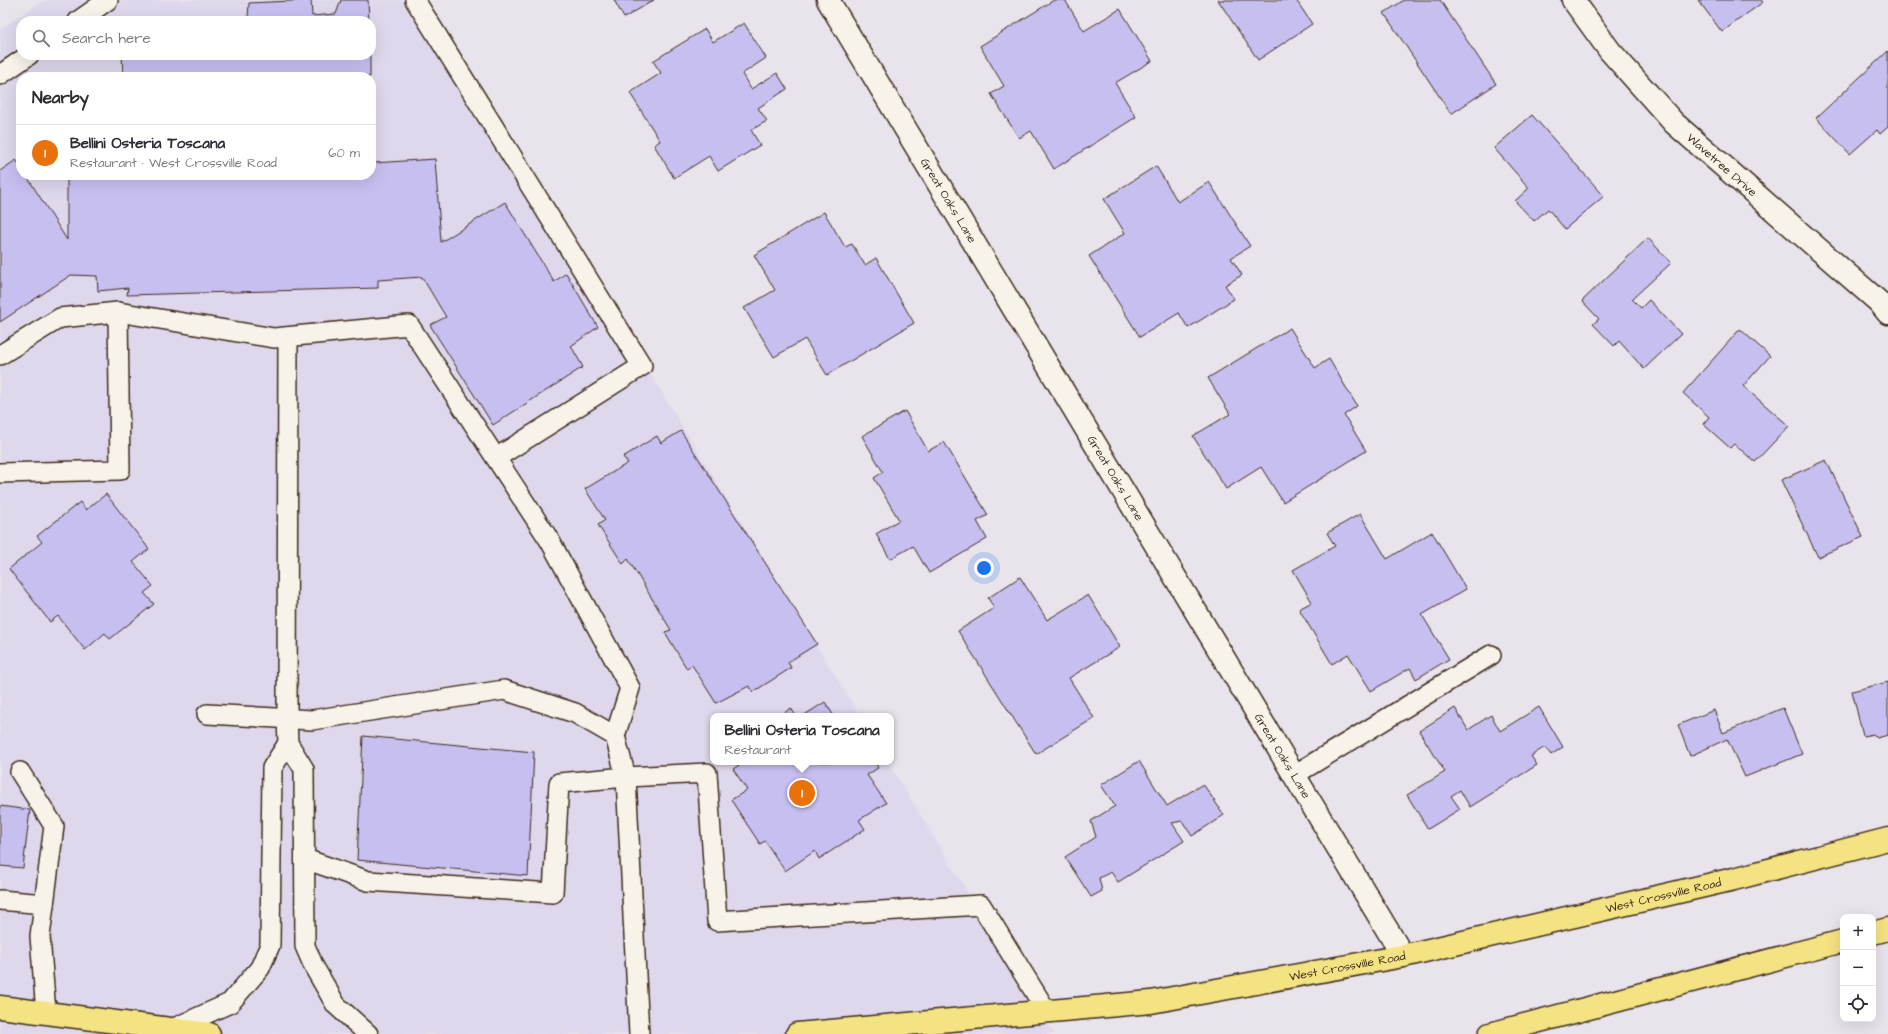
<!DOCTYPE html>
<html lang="en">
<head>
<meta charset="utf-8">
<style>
  body { margin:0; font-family:"Architects Daughter",sans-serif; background:#f7f7f7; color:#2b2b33 }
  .controls { position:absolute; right:12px; bottom:12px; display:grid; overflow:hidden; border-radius:8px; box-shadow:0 4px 16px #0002 }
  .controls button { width:36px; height:36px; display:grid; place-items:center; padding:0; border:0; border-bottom:1px solid #e1e1e2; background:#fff; color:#2b2b33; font:20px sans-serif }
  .you { position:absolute; left:984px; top:568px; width:14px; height:14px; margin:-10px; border:3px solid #fff; border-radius:50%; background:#1a73e8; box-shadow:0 0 0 6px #1a73e833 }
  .badge { display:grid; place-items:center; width:26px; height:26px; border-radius:50%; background:#0f766e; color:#fff; font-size:13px; font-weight:700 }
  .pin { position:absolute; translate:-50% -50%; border:2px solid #fff; box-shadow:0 1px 4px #0006 }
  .popup { position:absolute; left:710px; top:713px; width:184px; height:52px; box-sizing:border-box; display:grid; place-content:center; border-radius:8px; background:#fff; filter:drop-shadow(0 1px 3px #0005); font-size:13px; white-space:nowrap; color:#7c7c81 }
  .popup b { font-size:15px; color:#2b2b33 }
  .popup::after { content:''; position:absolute; left:50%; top:100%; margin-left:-8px; border:8px solid transparent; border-top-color:#fff }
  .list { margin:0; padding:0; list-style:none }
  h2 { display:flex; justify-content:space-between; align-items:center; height:52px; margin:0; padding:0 16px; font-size:17px }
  h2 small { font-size:13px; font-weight:400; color:#7c7c81 }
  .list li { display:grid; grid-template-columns:26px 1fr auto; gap:12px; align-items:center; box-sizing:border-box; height:56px; padding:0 16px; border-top:1px solid #e1e1e2 }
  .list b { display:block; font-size:15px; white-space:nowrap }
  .list p { margin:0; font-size:13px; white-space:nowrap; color:#7c7c81 }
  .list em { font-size:13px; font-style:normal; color:#7c7c81 }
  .icon { flex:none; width:22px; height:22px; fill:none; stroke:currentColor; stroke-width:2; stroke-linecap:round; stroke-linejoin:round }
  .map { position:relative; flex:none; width:1888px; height:1034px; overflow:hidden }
  .search { position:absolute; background:#fff; box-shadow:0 4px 16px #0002; left:16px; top:16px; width:360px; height:44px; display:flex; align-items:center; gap:10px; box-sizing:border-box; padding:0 14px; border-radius:16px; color:#7c7c81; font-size:15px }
  .panel { position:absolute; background:#fff; box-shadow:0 4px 16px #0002; left:16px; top:72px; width:360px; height:108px; border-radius:16px }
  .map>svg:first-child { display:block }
  .built { fill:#dfd8ed; fill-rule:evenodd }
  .building { fill:#c8bff1; stroke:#3b2a1e }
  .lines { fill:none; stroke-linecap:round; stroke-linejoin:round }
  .service-casing { stroke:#3b2a1e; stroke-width:22 }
  .minor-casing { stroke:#3b2a1e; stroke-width:25 }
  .primary-casing { stroke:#3b2a1e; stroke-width:25 }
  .service { stroke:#f7f3e8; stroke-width:19 }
  .minor { stroke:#f7f3e8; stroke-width:22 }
  .primary { stroke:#f4e382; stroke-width:22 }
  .labels { text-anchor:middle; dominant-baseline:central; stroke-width:3; stroke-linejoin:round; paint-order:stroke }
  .street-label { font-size:12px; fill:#3b2a1e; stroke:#f7f3e8 }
</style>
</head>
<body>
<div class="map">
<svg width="1888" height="1034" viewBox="0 0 1888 1034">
  <rect width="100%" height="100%" fill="#e9e3eb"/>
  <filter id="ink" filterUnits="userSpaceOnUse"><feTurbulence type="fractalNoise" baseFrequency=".025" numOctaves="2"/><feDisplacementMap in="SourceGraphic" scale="8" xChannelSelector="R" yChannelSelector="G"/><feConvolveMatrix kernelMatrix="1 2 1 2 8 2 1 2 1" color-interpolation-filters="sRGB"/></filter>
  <g filter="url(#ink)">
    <path class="built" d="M45 0H421L860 716H713V762H888L1054 1034H0V29ZM21 21H371V55H21ZM21 77H371V175H21Z"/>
    <g class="building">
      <path d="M311 0 312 16 336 14 341 0H368L369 21H205L248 18 249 3Z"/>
      <path d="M614 0H654L624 18Z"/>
      <path d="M1054 0H1065L1084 31 1120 9 1152 61 1115 83 1136 117 1054 169 1031 131 1019 138 991 94 1004 86 980 46Z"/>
      <path d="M1218 0H1296L1312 24 1258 60Z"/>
      <path d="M1404 0H1440L1496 84 1451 114 1384 13Z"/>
      <path d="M1698 0H1761L1763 2 1722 32Z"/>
      <path d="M744 23 766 58 742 74 751 89 777 73 787 89 758 108 767 121 751 130 760 145 718 171 709 156 674 178 654 145 660 141 630 93 661 73 653 61 705 29 713 42Z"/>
      <path d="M1888 51V127L1880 134 1877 130 1850 154 1816 118Z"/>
      <path d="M122 55H370V77H123Z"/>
      <path d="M371 98 373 163 435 159 441 242 505 202 554 282 566 273 598 327 571 346 583 367 493 425 430 325 446 317 422 277 378 280V288L127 295 128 288 98 291 97 276 71 275 0 322V171L16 160 21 167V175H26L67 240V175H371Z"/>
      <path d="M1532 115 1604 196 1565 229 1548 209 1534 221 1515 201 1529 188 1494 148Z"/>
      <path d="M1156 166 1178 202 1209 182 1250 246 1231 258 1242 275 1225 285 1234 299 1188 328 1179 313 1140 337 1089 256 1125 233 1104 199Z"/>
      <path d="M824 212 845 247 852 244 865 265 876 258 914 323 827 375 805 339 774 357 744 308 775 290 754 255Z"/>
      <path d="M1648 238 1671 263 1632 299 1641 308 1649 300 1681 334 1644 369 1619 341 1614 346 1593 324 1599 319 1582 301Z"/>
      <path d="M1290 328 1315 368 1329 359 1357 406 1344 415 1366 451 1283 502 1261 467 1226 489 1193 436 1230 414 1208 378Z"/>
      <path d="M1740 329 1770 356 1743 386 1789 426 1755 462 1734 444 1730 448 1703 424 1709 417 1683 393Z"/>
      <path d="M905 411 928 451 944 442 988 515 977 521 987 539 929 573 913 546 890 559 876 534 899 520 874 478 883 472 862 436Z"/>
      <path d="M681 431 817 644 788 662 791 668 753 692 749 686 716 703 692 665 687 669 665 632 671 630 628 559 623 564 598 525 605 520 585 489 628 463 623 457 657 436 661 443Z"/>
      <path d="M1826 460 1863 537 1818 557 1781 480Z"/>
      <path d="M106 494 149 549 133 562 153 586 144 593 154 604 110 639 105 633 85 650 58 616 50 622 9 569 42 542 37 536 80 502 86 510Z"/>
      <path d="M1360 514 1387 559 1432 532 1466 589 1422 615 1449 659 1416 679 1410 668 1371 691 1348 654 1332 664 1299 609 1312 602 1293 570 1335 546 1327 533Z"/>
      <path d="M1020 577 1047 620 1088 595 1120 647 1069 678 1094 718 1036 754 958 631 994 608 988 598Z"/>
      <path d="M1888 682V735L1877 738 1873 734 1863 736 1852 691Z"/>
      <path d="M825 702 834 716H803Z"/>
      <path d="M1539 707 1563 747 1551 755 1545 747 1531 756 1537 765 1470 807 1460 790 1451 796 1460 809 1428 829 1407 795 1445 772 1419 731 1455 708 1468 730 1491 715 1500 731Z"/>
      <path d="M791 708 796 716H780Z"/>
      <path d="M1783 708 1802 754 1745 777 1727 739 1690 756 1678 725 1714 710 1723 733Z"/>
      <path d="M363 736 534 752 528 876 357 860Z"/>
      <path d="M1139 761 1167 806 1203 784 1224 815 1192 836 1182 821 1172 823 1184 841 1118 882 1111 872 1099 878 1102 891 1091 897 1065 857 1096 837 1091 821 1115 806 1101 785Z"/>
      <path d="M744 762H875L878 768 867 775 886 803 859 820 865 829 819 859 815 851 785 871 765 841 760 844 731 800 747 790 733 769Z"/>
      <path d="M0 806 30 810 23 868 0 866Z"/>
    </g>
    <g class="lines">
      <g class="service-casing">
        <g id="service">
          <path d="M415 0 642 366 496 458"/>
          <path d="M78 21 108 0"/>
          <path d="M0 75 29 55"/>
          <path d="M288 337 287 719 288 743 304 769 305 946 314 967 336 1005 368 1034"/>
          <path d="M0 355 60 318 118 312 274 338 409 325 550 541 630 688 615 736"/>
          <path d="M0 473 120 470 118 312"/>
          <path d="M207 714 312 720 504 690 575 713 615 736 626 777 639 1034"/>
          <path d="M20 772 54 826 40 936 46 1013"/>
          <path d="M1294 775 1491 655"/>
          <path d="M305 859 368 881 553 893 559 783 626 777 707 773 717 921 981 905 1047 1012"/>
          <path d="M0 900 44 904"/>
          <path d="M172 1029 230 1003 260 968 270 945 272 768 288 743"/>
        </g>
      </g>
      <g class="minor-casing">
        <g id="minor">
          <path id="s1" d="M828 0 1403 956"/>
          <path id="s2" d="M1573 0 1610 51 1674 123 1879 302 1888 313"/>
        </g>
      </g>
      <g class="primary-casing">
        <g id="primary">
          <path d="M1873 933 1888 929"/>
          <path d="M0 1007 209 1034"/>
          <path id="s3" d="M797 1034 1151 1002 1403 956 1734 879 1888 839"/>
          <path d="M1490 1034 1843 941"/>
        </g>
      </g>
      <use href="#service" class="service"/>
      <use href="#minor" class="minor"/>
      <use href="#primary" class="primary"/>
    </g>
  </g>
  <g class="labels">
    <g class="street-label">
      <text stroke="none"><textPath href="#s2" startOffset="223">Wavetree Drive</textPath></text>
      <text stroke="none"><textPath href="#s1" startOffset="234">Great Oaks Lane</textPath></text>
      <text stroke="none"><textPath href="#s1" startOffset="558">Great Oaks Lane</textPath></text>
      <text stroke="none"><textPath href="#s1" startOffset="882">Great Oaks Lane</textPath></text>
      <text stroke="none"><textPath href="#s3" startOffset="879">West Crossville Road</textPath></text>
      <text stroke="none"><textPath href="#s3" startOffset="555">West Crossville Road</textPath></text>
    </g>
  </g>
</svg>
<div class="controls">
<button>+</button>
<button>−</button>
<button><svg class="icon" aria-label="locate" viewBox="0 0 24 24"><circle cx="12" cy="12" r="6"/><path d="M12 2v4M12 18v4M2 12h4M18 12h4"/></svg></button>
</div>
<div class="you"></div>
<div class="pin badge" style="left:802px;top:793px;background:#e8710a">1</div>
<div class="popup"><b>Bellini Osteria Toscana</b>Restaurant</div>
<div class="search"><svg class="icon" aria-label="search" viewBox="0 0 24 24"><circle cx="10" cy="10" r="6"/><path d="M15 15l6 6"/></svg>Search here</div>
<section class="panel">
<h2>Nearby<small></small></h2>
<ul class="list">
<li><span class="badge" style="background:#e8710a">1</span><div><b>Bellini Osteria Toscana</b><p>Restaurant · West Crossville Road</p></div><em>60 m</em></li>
</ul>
</section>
</div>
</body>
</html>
